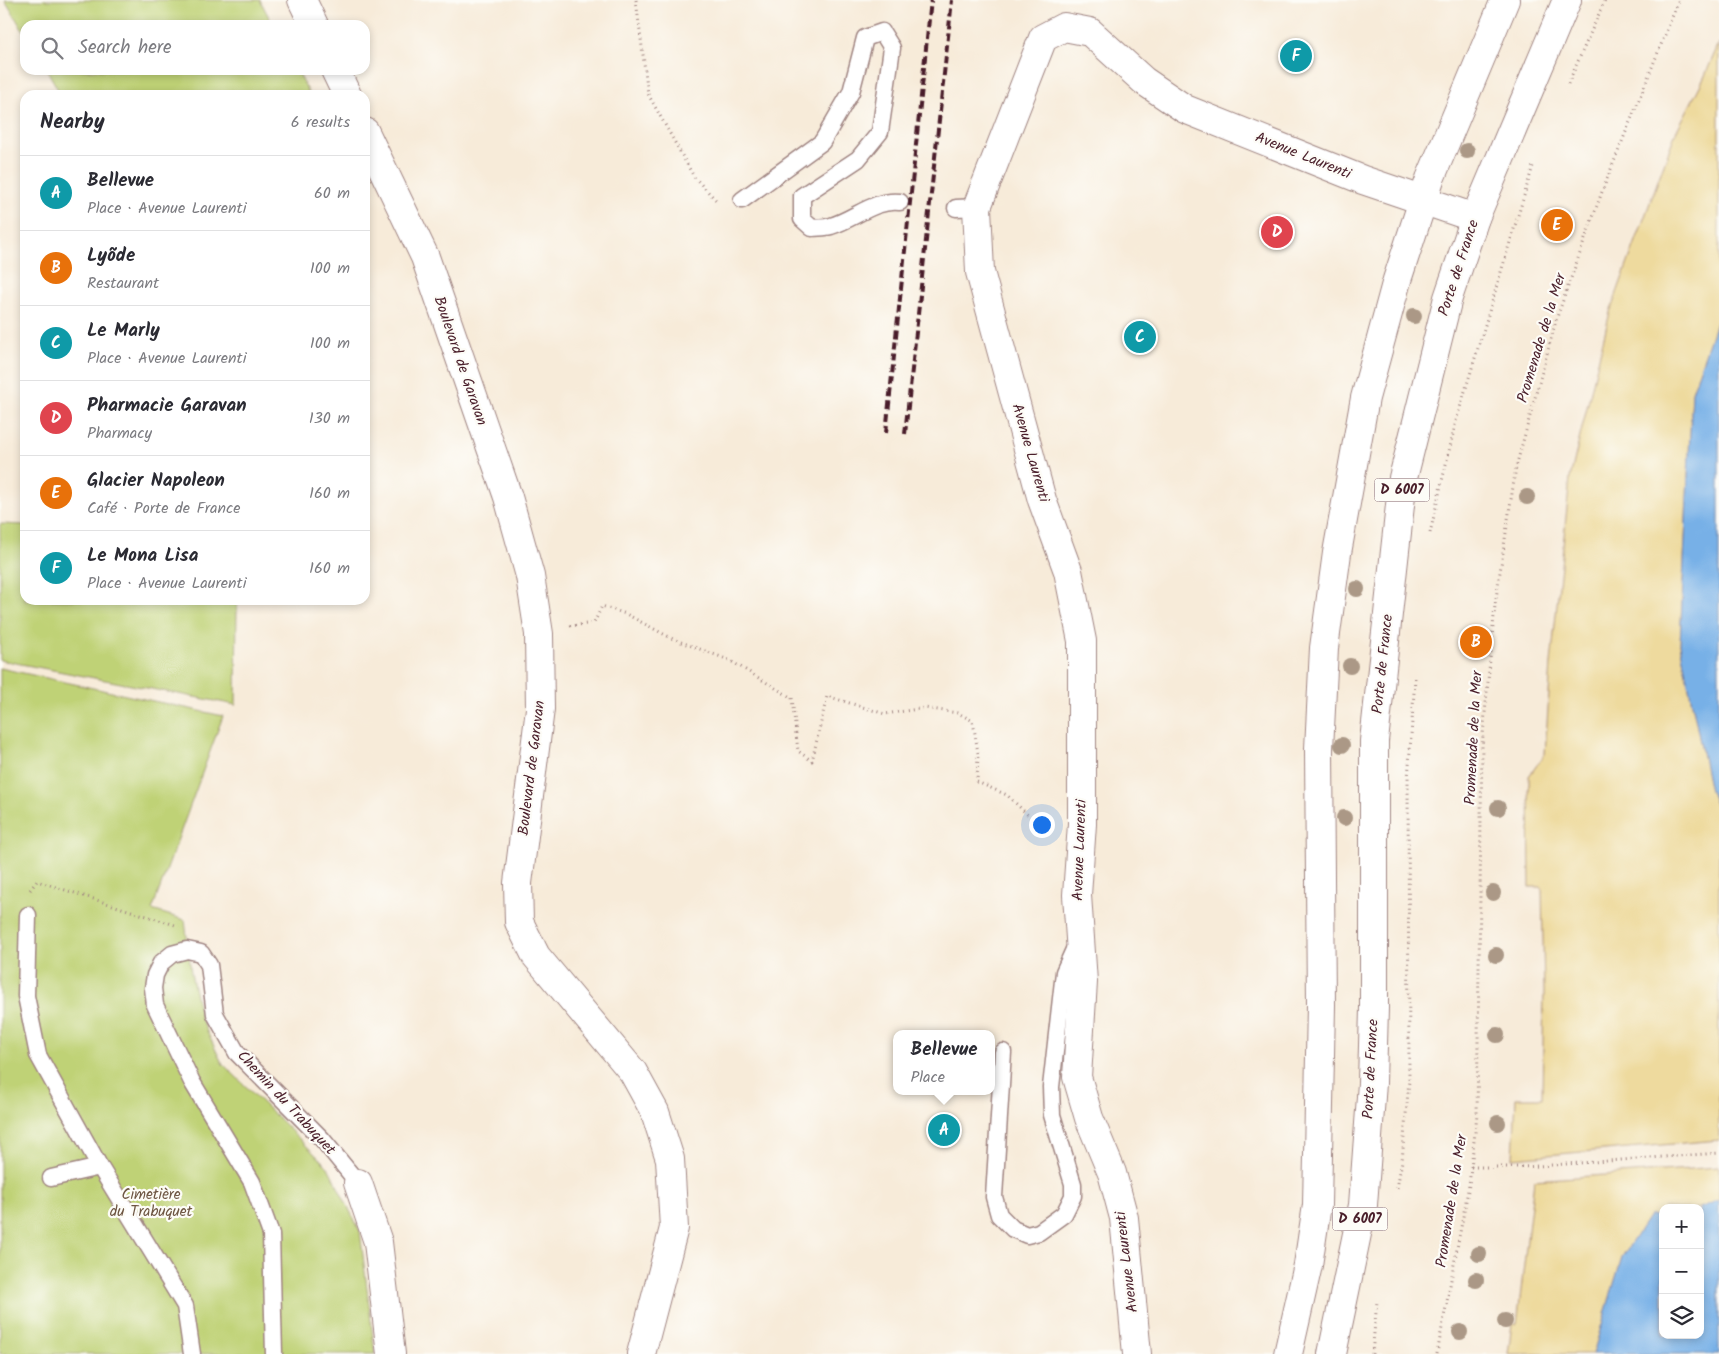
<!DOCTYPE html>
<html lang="en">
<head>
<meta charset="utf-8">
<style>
  body { margin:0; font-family:Kalam,sans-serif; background:#f7f7f7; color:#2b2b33 }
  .controls { position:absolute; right:15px; bottom:15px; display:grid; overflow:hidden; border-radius:10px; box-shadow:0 2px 8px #0003 }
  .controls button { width:45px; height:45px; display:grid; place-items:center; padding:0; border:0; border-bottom:1px solid #e1e1e2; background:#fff; color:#2b2b33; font:25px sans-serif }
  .you { position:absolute; left:1041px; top:824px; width:18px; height:18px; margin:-12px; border:4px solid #fff; border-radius:50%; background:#1a73e8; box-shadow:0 0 0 8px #1a73e833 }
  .badge { display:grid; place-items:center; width:32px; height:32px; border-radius:50%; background:#2563eb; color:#fff; font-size:16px; font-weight:700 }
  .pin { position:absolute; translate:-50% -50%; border:2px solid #fff; box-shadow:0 1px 5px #0006 }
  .popup { position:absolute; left:893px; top:1030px; width:102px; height:65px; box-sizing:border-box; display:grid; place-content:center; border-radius:10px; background:#fff; filter:drop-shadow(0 1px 4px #0005); font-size:16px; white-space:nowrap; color:#7c7c81 }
  .popup b { font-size:19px; color:#2b2b33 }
  .popup::after { content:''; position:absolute; left:50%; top:100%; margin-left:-10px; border:10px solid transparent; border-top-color:#fff }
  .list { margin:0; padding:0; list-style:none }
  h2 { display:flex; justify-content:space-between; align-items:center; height:65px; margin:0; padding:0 20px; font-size:21px }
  h2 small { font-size:16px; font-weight:400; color:#7c7c81 }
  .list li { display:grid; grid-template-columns:32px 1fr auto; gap:15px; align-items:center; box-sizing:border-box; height:75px; padding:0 20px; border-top:1px solid #e1e1e2 }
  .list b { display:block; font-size:19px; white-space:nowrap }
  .list p { margin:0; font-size:16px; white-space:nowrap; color:#7c7c81 }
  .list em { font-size:16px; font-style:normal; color:#7c7c81 }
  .icon { flex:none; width:28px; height:28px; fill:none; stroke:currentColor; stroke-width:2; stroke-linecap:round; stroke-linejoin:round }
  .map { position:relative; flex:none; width:1719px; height:1354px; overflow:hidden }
  .search { position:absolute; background:#fff; box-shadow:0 2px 8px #0003; left:20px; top:20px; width:350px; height:55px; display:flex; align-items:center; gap:12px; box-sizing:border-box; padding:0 18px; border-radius:15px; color:#7c7c81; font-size:19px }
  .panel { position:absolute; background:#fff; box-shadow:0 2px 8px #0003; left:20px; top:90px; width:350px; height:515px; border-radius:15px }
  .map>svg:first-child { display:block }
  .green { fill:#bfd276; stroke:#847850 }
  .sand { fill:#eeda9e; stroke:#9c7c64 }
  .water { fill:#77b0e7; stroke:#606889 }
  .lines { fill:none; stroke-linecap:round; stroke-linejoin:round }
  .service-casing { stroke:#a08582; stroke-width:19 }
  .minor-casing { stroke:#a08582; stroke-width:30 }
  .tertiary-casing { stroke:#a08582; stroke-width:30 }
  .primary-casing { stroke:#a08582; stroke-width:30 }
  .path { stroke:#a08582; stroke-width:3; stroke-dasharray:1 4; stroke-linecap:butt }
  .service { stroke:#fff; stroke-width:16 }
  .minor { stroke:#fff; stroke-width:28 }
  .tertiary { stroke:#fff; stroke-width:28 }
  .primary { stroke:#fff; stroke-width:28 }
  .rail { stroke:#4a1f2b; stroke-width:4; stroke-dasharray:8 4; stroke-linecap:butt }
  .tree { fill:#ab9886 }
  .labels { text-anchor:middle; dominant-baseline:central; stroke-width:4.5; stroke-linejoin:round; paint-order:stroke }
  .shield { fill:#fdfcf7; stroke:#806168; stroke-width:1 }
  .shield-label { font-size:14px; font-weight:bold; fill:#4a1f2b }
  .street-label { font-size:15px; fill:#4a1f2b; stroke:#fdfcf7 }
  .park-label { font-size:15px; fill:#6d5542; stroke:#fdfcf7 }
</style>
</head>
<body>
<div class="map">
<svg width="1719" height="1354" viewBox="0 0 1719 1354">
  <rect width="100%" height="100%" fill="#fdfcf7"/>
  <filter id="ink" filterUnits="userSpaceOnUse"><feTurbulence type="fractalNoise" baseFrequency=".02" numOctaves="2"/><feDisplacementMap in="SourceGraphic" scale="10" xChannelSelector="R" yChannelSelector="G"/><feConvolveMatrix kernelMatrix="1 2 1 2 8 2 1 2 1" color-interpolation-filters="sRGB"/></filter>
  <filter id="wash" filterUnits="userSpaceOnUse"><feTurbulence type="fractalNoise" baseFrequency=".0096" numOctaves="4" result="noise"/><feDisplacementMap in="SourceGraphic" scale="20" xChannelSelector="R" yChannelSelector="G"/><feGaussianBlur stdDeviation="1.12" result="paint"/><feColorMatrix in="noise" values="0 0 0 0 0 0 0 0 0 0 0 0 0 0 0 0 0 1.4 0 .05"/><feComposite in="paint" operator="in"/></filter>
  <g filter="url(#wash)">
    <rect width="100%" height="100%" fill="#f7ebd9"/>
    <g class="green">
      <path d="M5 0H260L273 25H25V34Z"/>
      <path d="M47 70H297L310 95H61Z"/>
      <path d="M0 524 25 525V600H237L236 705 0 660Z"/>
      <path d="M0 668 223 716 152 910 185 920 191 973 201 1019 222 1063 328 1167 360 1231 375 1354H0Z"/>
    </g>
    <g class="sand">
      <path d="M1719 43V314L1692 392 1680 644 1710 791 1719 814V1140L1513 1158 1516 1098H1542L1544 991 1542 887H1530L1529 776 1545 754 1551 663 1570 478 1610 312 1675 134 1704 78Z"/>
      <path d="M1719 1167V1200C1706 1213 1679 1208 1663 1208V1215L1649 1217 1622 1257 1593 1354H1508L1512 1324H1517L1534 1180Z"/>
    </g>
    <g class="water">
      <path d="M1719 314V814L1710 791 1680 644 1692 392Z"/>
      <path d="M1719 1200V1354H1593L1622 1257 1649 1216 1663 1215V1335H1700V1208Z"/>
    </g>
  </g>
  <g filter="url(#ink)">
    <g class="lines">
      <g class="service-casing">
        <g id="service">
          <path d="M742 200 822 142 851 92 865 38 882 32 892 48 880 132 858 159 802 196V219L812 228C818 227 825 228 831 226 855 219 874 199 900 202"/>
          <path d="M956 208 977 207"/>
          <path d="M28 915 26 996 38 1055 100 1167 185 1306 192 1354"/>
          <path d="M1003 1052 994 1197 999 1215 1013 1229 1027 1235 1039 1232 1064 1214 1073 1196V1184L1052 1115 1051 1087 1064 972 1077 943"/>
          <path d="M51 1178 100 1167"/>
          <path d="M274 1354 271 1234 252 1182 192 1082 155 1005 153 988 155 975 161 963 172 954 187 950 201 953 209 965 215 1014 237 1053 322 1139 358 1183"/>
        </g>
      </g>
      <g class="minor-casing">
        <g id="minor">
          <path d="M358 1183 378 1242 391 1354"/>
          <path d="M1137 1354 1124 1218 1112 1173 1089 1118 1077 1077 1083 982 1077 895 1082 824V641L1068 571 1042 500 980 272 977 207 1043 38 1064 27 1090 32 1144 81 1185 109 1363 180 1475 218"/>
        </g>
      </g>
      <g class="tertiary-casing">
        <g id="tertiary">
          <path d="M302 0 314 25"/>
          <path d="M335 70 347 95"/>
          <path d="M365 132 425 257 508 497 530 576 539 634 540 709 518 883 519 922 536 956 633 1072 655 1112 670 1159 674 1228 641 1354"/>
        </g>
      </g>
      <g class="primary-casing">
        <g id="primary">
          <path d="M1288 1354 1308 1265 1317 1205 1321 1005 1319 749 1324 648 1337 553 1365 398 1397 280 1430 179 1505 0"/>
          <path d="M1332 1354 1363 1205 1372 1083 1374 1008V741L1403 478 1448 298 1475 218 1567 0"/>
        </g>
      </g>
      <g class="path">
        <path d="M636 0 648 94 694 177 716 200"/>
        <path d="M1568 84 1605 0"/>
        <path d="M1430 533 1456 421 1533 166"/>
        <path d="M570 626 594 623 602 606 626 614 673 639 729 660 792 698 798 751 812 761 827 696 885 714 925 708 958 713 973 721 978 753 977 782 1007 795 1032 819 1052 821"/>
        <path d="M30 890 37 881 175 925"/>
        <path d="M1471 1167H1524L1719 1153"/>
        <path d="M1397 1188 1402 1161 1409 1080 1408 779 1415 678"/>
        <path d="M1372 1354 1377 1302"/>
        <path d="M1437 1354 1469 1185 1477 1115 1482 746 1495 605 1516 467 1557 317 1603 189 1679 0"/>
      </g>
      <use href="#service" class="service"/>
      <use href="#minor" class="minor"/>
      <use href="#tertiary" class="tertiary"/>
      <use href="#primary" class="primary"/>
      <g class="rail">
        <path d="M886 433 931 0"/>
        <path d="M905 434 952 0"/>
      </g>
    </g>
    <g class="tree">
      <circle cx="1467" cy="151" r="8"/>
      <circle cx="1414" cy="316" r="8"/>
      <circle cx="1527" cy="497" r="8"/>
      <circle cx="1357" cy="589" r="8"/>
      <circle cx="1350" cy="666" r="8"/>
      <circle cx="1342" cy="745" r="8"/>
      <circle cx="1498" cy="808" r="8"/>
      <circle cx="1344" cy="818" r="8"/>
      <circle cx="1493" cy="893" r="8"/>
      <circle cx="1496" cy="955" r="8"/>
      <circle cx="1497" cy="1035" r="8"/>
      <circle cx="1498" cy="1123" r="8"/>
      <circle cx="1479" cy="1254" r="8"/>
      <circle cx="1476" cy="1280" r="8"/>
      <circle cx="1505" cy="1321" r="8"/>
      <circle cx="1460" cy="1332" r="8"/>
    </g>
  </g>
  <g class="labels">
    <g class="shield">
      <rect x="1374.5" y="478.5" width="55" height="23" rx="4"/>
      <rect x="1332.5" y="1207.5" width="55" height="23" rx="4"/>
    </g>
    <g class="shield-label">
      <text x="1402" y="490">D 6007</text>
      <text x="1360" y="1219">D 6007</text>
    </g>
    <g class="street-label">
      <text transform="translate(1303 156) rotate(22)">Avenue Laurenti</text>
      <text transform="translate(1459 268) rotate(-72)">Porte de France</text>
      <text transform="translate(1542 338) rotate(-73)">Promenade de la Mer</text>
      <text transform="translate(460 361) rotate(71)">Boulevard de Garavan</text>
      <text transform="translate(1030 453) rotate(74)">Avenue Laurenti</text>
      <text transform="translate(1383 664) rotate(-84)">Porte de France</text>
      <text transform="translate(1474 738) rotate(-87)">Promenade de la Mer</text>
      <text transform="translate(532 768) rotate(-83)">Boulevard de Garavan</text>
      <text transform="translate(1080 850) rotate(-88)">Avenue Laurenti</text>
      <text transform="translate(1371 1069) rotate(-87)">Porte de France</text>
      <text transform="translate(286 1103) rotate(47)">Chemin du Trabuquet</text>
      <text transform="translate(1452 1201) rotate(-81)">Promenade de la Mer</text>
      <text transform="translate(1127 1262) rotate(-97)">Avenue Laurenti</text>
    </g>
    <g class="park-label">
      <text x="151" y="1195">Cimetière<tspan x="151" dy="17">du Trabuquet</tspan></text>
    </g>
  </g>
</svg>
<div class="controls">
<button>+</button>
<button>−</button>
<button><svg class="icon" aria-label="layers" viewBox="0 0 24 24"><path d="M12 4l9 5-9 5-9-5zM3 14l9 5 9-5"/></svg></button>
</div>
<div class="you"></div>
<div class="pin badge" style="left:944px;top:1130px;background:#0f9aa8">A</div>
<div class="popup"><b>Bellevue</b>Place</div>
<div class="pin badge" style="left:1476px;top:642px;background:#e8710a">B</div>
<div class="pin badge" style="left:1140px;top:337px;background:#0f9aa8">C</div>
<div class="pin badge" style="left:1277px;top:232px;background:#e0444e">D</div>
<div class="pin badge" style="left:1557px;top:225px;background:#e8710a">E</div>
<div class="pin badge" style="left:1296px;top:56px;background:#0f9aa8">F</div>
<div class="search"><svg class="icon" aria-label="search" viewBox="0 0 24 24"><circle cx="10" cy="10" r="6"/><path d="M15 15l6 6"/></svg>Search here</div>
<section class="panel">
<h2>Nearby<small>6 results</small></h2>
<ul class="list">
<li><span class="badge" style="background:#0f9aa8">A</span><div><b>Bellevue</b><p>Place · Avenue Laurenti</p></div><em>60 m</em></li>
<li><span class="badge" style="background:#e8710a">B</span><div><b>Lyõde</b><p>Restaurant</p></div><em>100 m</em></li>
<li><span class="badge" style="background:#0f9aa8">C</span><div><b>Le Marly</b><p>Place · Avenue Laurenti</p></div><em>100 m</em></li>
<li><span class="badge" style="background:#e0444e">D</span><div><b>Pharmacie Garavan</b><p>Pharmacy</p></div><em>130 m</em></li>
<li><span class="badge" style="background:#e8710a">E</span><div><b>Glacier Napoleon</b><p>Café · Porte de France</p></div><em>160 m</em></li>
<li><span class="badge" style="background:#0f9aa8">F</span><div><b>Le Mona Lisa</b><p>Place · Avenue Laurenti</p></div><em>160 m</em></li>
</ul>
</section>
</div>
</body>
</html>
